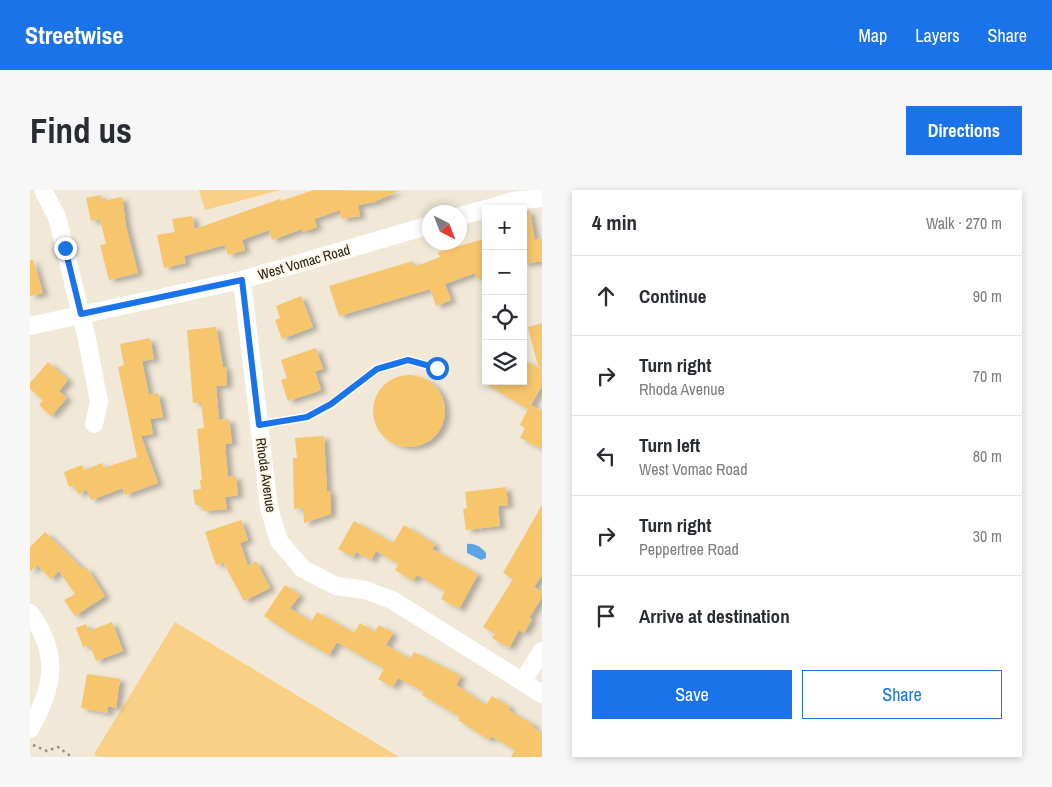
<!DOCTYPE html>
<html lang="en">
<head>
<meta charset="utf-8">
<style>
  body { margin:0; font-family:"Archivo Narrow",sans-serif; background:#f7f7f7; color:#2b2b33 }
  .controls { position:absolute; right:15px; top:15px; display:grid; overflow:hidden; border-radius:0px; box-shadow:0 2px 8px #0003 }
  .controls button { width:45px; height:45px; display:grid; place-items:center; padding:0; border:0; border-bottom:1px solid #e1e1e2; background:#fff; color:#2b2b33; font:25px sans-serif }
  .compass { position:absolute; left:392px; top:15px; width:45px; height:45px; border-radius:50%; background:#fff; box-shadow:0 2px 8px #0003; rotate:138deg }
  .stop { position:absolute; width:15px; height:15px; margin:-11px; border:4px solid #1a73e8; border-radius:50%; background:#fff }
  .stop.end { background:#1a73e8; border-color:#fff; box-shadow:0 1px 5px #0008 }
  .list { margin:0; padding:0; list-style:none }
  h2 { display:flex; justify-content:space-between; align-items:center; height:65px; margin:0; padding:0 20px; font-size:21px }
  h2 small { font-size:16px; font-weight:400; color:#7c7c81 }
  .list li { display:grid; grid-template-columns:32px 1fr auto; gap:15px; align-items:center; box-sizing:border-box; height:80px; padding:0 20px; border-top:1px solid #e1e1e2 }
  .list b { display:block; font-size:19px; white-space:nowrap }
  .list p { margin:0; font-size:16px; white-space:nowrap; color:#7c7c81 }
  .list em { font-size:16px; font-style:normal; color:#7c7c81 }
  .actions { display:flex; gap:10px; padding:15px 20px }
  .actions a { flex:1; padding:11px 0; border:1px solid #1a73e8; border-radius:0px; text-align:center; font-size:18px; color:#1a73e8 }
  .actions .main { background:#1a73e8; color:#fff }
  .icon { flex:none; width:28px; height:28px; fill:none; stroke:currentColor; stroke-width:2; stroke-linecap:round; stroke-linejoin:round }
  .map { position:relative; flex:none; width:512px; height:567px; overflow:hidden; border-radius:0px }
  header { display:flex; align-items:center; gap:30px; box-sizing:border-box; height:70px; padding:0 25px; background:#1a73e8; color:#fff }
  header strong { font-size:24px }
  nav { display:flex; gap:28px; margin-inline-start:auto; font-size:18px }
  .intro { display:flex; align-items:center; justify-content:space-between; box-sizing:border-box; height:120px; padding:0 30px }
  h1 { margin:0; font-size:35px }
  .button { padding:12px 22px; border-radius:0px; background:#1a73e8; color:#fff; font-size:18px; font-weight:700 }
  main { display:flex; gap:30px; padding:0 30px }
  aside { flex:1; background:#fff; border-radius:0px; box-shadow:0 2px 8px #0003 }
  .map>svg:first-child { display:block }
  .green { fill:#f9d085 }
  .water { fill:#5ba4e5 }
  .building { fill:#f6c56c; filter:url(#shadow) }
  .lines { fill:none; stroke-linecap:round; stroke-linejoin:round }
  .path { stroke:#958f82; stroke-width:2.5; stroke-dasharray:2.5 4; stroke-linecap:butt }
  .service { stroke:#fff; stroke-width:9 }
  .minor { stroke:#fff; stroke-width:18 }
  .route { stroke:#1a73e8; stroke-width:6 }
  .labels { text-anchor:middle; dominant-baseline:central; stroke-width:4; stroke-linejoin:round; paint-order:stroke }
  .street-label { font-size:14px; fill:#211e18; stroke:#fff5e4 }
</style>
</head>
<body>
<header>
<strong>Streetwise</strong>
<nav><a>Map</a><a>Layers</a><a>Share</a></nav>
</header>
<div class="intro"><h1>Find us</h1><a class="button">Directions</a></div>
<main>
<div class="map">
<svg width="512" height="567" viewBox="0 0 512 567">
  <defs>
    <filter id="shadow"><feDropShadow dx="5.5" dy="3" stdDeviation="2.5" flood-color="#0004"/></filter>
  </defs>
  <rect width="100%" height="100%" fill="#f1e8d7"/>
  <g class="green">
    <path d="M169 0H250L175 20Z"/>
    <path d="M145 432 369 567H68L64 564Z"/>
  </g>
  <path class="water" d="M437 354C445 353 451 357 456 363V368L451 370 437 363Z"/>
  <g class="building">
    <path d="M284 0 368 1 344 12 328 15 330 26 311 29 310 20 284 29 287 37 273 42 272 39 242 50 239 40 212 50 215 60 198 65 195 55 154 66 156 73 134 78 127 45 145 42 142 29 162 26 165 39 250 9 251 11Z"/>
    <path d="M71 5 72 11 92 7 96 36 108 83 79 90 70 55 76 54 70 29 61 31 56 8Z"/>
    <path d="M499 20 505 50 512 48V71L493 74V21Z"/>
    <path d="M454 49 456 86 446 89 445 83 415 94 421 110 406 116 400 99 309 126 299 96 383 71 384 77 410 67 408 62Z"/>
    <path d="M0 70H3L13 103 0 106Z"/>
    <path d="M271 106 283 137 252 149 245 130 250 128 246 116Z"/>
    <path d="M512 133V176H508L498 137Z"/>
    <path d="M186 137 193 177H196L197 195 186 196 189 230 199 229 202 253 195 254 198 287 206 286 208 305 195 307 197 319 173 321 172 315H165L163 300 171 299 170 290H172L167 239 174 238 171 213H163L157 140Z"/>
    <path d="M120 148 124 169 112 171 119 205 128 203 133 227 120 229 123 244 111 246 128 293 95 305 93 298 61 310 57 300 48 304 44 295 39 297 34 282 52 275 54 280 72 273 74 278 107 267 88 177 94 175 90 154Z"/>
    <path d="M286 158 293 179 285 181 291 200 258 211 251 190 257 188 251 170Z"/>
    <path d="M493 169 512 180V196L501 215 512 221V259L490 248 495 238 490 235 498 219 451 191H493Z"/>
    <path d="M18 172 38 190 29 201 37 208 21 226 9 215 13 210 0 199V193Z"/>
    <circle cx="379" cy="221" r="36"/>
    <path d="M294 246 297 301H300L301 324 274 333 273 318 264 319 263 268H267L265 248Z"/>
    <path d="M476 297 478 315 468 316 470 336 436 340 433 319 437 318 435 302Z"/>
    <path d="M512 315V385L504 397 512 402V407L499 428 502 429 494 443 489 440 479 458 462 448 465 443 453 437 483 389 473 383Z"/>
    <path d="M211 330 218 350 210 353 218 376 226 371 240 398 214 411 193 372 186 375 175 342Z"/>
    <path d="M324 331 363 353 374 335 405 354 402 359 448 384 429 419 411 409 415 401 387 385 383 391 365 380 369 374 346 361 341 370 326 362 323 367 308 359Z"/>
    <path d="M15 342 54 380 57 378 75 406 45 426 34 410 45 404 29 381 21 389 7 375 0 382V357Z"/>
    <path d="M255 395 270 405 260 418 281 432 287 422 324 443 330 433 345 442 349 435 363 443 356 455 380 469 384 462 431 486 426 495 456 515 462 506 480 517 478 520 504 535 503 538 512 543V567H481L485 560 461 546 459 550 428 530 430 527 392 505 394 502 368 488 363 497 348 489 354 479 307 452 299 465 261 444 234 426Z"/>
    <path d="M82 432 93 461 66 471 60 455 53 457 46 438 56 434 59 441Z"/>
    <path d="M57 484 90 489 86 518 78 516V523L51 518Z"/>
  </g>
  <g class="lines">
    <path class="path" d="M3 555 17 561 28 557 42 567"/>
    <path class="service" d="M229 235 277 227 301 215 347 179 378 170 407 178"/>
    <g class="minor">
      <path d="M13 0 27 27 57 149 69 212 64 234"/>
      <path d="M456 19 482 11 512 8"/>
      <path d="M430 26 456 19"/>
      <path d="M212 90 239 318 249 351 273 379 306 396 335 400 362 410 512 504"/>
      <path d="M0 136 212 90 400 35"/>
      <path d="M0 423C30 464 24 497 0 539"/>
      <path d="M492 492 512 461"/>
    </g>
  </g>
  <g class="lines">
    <path class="route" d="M35 58 51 124 212 90 229 235 277 227 301 214 347 179 378 170 407 178"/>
  </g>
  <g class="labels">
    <g class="street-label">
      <text transform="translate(274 72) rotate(-16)">West Vomac Road</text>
      <text transform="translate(236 285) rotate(82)">Rhoda Avenue</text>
    </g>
  </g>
</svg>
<div class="controls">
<button>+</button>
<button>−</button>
<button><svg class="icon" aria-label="locate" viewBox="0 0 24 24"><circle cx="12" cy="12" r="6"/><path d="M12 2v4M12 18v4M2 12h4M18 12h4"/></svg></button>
<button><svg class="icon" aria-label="layers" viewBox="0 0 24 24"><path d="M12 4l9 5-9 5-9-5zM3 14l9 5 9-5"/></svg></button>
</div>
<svg class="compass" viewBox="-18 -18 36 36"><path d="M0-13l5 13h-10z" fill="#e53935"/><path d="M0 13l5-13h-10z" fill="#7c7c81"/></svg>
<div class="stop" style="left:407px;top:178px"></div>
<div class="stop end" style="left:35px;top:58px"></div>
</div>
<aside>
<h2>4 min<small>Walk · 270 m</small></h2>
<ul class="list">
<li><svg class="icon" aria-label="ahead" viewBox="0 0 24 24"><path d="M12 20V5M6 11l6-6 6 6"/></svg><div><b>Continue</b></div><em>90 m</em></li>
<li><svg class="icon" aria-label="right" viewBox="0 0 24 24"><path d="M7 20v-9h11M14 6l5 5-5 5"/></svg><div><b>Turn right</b><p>Rhoda Avenue</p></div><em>70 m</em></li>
<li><svg class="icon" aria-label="left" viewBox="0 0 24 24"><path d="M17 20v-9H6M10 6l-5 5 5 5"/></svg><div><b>Turn left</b><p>West Vomac Road</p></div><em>80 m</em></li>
<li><svg class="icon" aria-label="right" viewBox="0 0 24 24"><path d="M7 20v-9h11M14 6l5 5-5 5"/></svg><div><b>Turn right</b><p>Peppertree Road</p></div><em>30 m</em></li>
<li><svg class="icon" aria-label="arrive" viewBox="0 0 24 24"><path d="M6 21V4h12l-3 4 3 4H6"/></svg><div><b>Arrive at destination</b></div></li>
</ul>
<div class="actions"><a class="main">Save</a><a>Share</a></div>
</aside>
</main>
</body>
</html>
